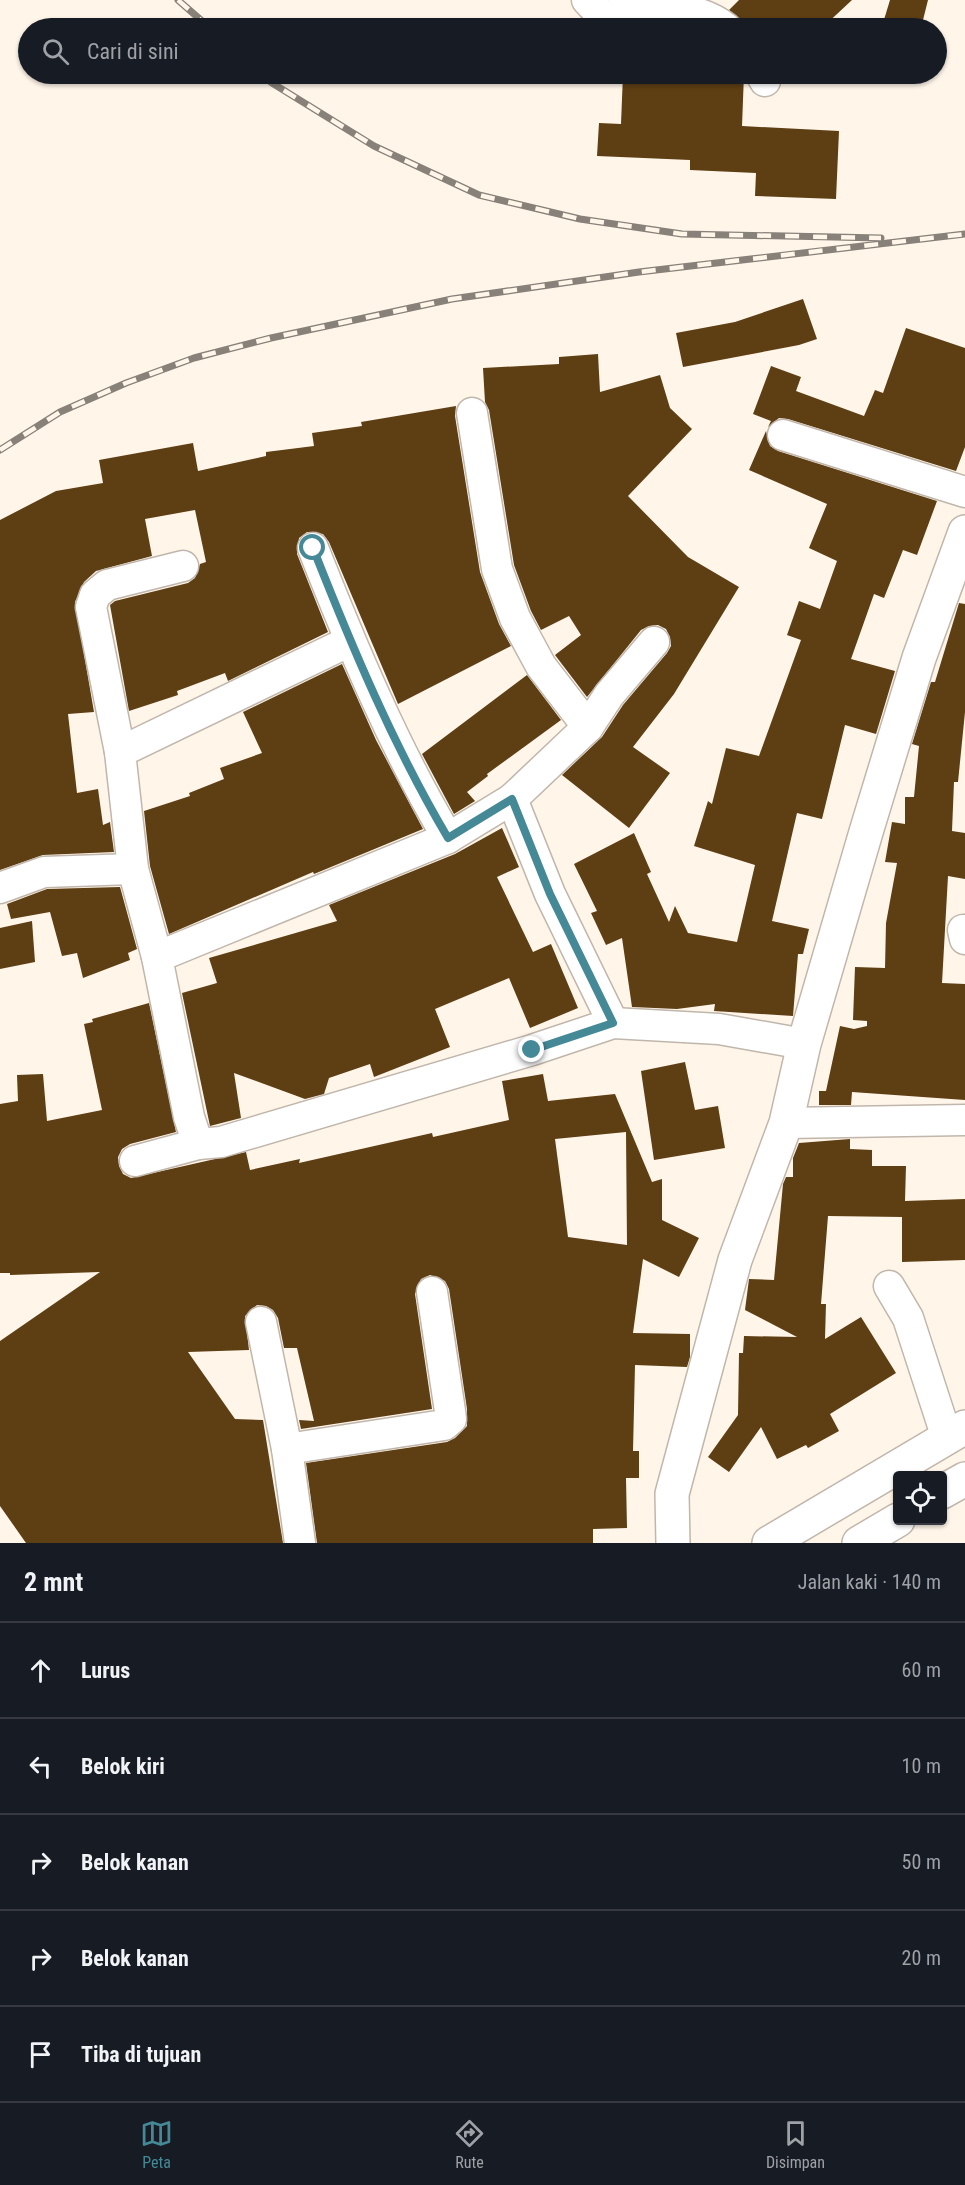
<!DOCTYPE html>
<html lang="id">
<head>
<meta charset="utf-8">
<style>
  body { margin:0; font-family:"Roboto Condensed",sans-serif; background:#242831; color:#f1f3f6 }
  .controls { position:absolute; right:18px; bottom:18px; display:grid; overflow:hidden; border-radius:6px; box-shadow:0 2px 4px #0004 }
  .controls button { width:54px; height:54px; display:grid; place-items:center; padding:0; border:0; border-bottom:2px solid #363941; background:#171b24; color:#f1f3f6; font:30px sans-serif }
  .stop { position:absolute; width:18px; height:18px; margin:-14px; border:4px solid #458997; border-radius:50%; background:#fff }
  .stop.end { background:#458997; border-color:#fff; box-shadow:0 2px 6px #0008 }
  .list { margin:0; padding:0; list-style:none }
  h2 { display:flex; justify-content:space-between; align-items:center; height:78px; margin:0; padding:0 24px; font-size:26px }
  h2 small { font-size:20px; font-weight:400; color:#9ea1a6 }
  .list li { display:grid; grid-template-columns:39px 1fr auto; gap:18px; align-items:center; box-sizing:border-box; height:96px; padding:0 24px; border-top:2px solid #363941 }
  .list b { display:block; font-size:22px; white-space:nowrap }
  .list em { font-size:20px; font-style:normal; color:#9ea1a6 }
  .icon { flex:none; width:33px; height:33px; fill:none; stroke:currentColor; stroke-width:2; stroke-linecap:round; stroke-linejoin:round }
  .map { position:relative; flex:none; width:965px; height:1543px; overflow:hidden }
  .search { position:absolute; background:#171b24; box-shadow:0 2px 4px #0004; left:18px; right:18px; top:18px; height:66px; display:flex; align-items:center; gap:15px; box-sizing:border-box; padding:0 21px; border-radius:33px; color:#9ea1a6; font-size:22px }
  .sheet { height:558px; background:#171b24 }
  nav { display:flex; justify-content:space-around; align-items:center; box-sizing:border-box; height:84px; border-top:2px solid #363941; background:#171b24; font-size:16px; color:#9ea1a6 }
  nav a { display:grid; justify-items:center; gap:3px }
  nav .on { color:#458997 }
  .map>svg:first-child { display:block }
  .building { fill:#5e3e13; fill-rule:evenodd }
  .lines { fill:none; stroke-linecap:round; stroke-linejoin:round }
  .minor-casing { stroke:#c0b6ab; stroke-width:33 }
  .secondary-casing { stroke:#c0b6ab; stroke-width:36 }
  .trunk-casing { stroke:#c0b6ab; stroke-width:36 }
  .minor { stroke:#fff; stroke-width:30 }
  .secondary { stroke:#fff; stroke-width:33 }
  .trunk { stroke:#fff; stroke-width:33 }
  .rail-casing { stroke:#878179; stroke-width:7 }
  .rail { stroke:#fff5e9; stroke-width:4.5; stroke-dasharray:14; stroke-linecap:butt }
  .route { stroke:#458997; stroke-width:8 }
</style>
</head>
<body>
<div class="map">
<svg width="965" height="1543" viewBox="0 0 965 1543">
  <rect width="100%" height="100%" fill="#fff5e9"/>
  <g class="building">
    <path d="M739 0H852L822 28H743L741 20 729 10Z"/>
    <path d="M890 0H928L921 28H904L883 23Z"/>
    <path d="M623 74H744L742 126 839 131 836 199 755 196 756 173 690 170V160L597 156 599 123 621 124Z"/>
    <path d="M803 299 817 339 799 345 683 367 676 333 735 322Z"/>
    <path d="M906 328 965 348V447L956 471 788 419 779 418 768 427 771 421 753 414 771 366 801 377 796 391 864 416 875 390 883 393Z"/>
    <path d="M598 354 600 392 660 375 670 408 692 429 628 496 688 557 739 587 674 694 633 747 670 773 629 828 562 775 602 737 623 705 667 653 671 646 670 637 666 629 658 625 649 626 641 630 587 697 555 655 581 635 569 616 541 630 531 611 514 565 489 410 485 402 483 368 559 364V357Z"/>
    <path d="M456 406 455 416 480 572 499 624 511 646 398 704 329 542 323 534 307 532 299 538 297 554 328 632 228 681 225 673 177 691 178 695 129 711 110 605 115 601 188 583 195 578 200 564 206 562 195 510 145 519 152 556 96 571 84 582 75 602 94 712 68 714 77 793 98 789 103 825 110 822 114 852 43 855 0 870V520L56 491 103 483 99 460 193 443 198 471 266 456V452L314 446 312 433 362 426 361 422Z"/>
    <path d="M766 431 770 446 778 451 937 501 917 555 903 550 884 598 874 594 851 659 895 671 876 734 845 725 822 819 797 813 772 921 809 929 803 954H798L793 1016 714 1011 715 1004 677 1009 632 1007 622 938 606 945 591 913 597 911 574 864 634 833 651 872 647 874 669 922 675 906 688 933 737 942 755 865 694 846 708 801 712 804 726 748 759 756 801 640 787 635 799 601 820 609 837 561 809 548 827 504 749 470Z"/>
    <path d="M959 603 965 604V712L958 782H954L952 831 965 833V879L948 876 942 983 965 984V1100L852 1092 851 1105H819V1091H826L840 1026 854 1029 867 1026V1021L853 1020 855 967 885 968 886 923 897 863 885 862 892 822 905 824V797H914L919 746 912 744 931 682H935Z"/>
    <path d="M342 664 376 740 423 829 314 874 313 872 169 934 150 866 144 811 190 796 189 793 224 779 220 768 262 753 243 712Z"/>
    <path d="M527 675 561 720 487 774 488 776 467 792 475 801 454 814 422 754Z"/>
    <path d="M502 828 519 867 497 877 533 952 551 944 578 1008 530 1028 509 978 435 1009 450 1047 374 1077 370 1064 329 1078 324 1094 305 1099 234 1073 241 1118 210 1126 182 993 217 983 209 958 337 921 329 905 455 854Z"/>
    <path d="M120 887 137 949 128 953 130 960 83 978 77 953 62 956 50 912 11 919 7 904 47 889Z"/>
    <path d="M32 921 35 962 0 969V928Z"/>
    <path d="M149 1003 176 1132 130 1144 122 1149 118 1157 119 1166 123 1174 131 1178 246 1152 250 1170 300 1159 299 1163 432 1133 433 1137 509 1120 502 1081 543 1074 548 1101 615 1094 652 1182 662 1179V1220L699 1238 679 1277 643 1259 633 1333 690 1334V1357L687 1367 635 1365 633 1451H639V1478H626L627 1528 593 1529V1543H317L306 1463 447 1442 455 1438 467 1426V1409L449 1289 445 1281 430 1275 421 1279 415 1294 432 1409 301 1429 299 1420 314 1421 297 1348H284L278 1318 273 1310 266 1306 257 1305 245 1316 249 1350 188 1352 235 1419 263 1420 283 1543H26L0 1506V1341L100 1272 10 1275V1273H0V1104L18 1101 17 1075 43 1074 47 1121 102 1110 84 1024 93 1022 92 1019ZM626 1132 627 1245 568 1237 555 1139Z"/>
    <path d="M685 1062 695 1110 718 1106 725 1148 654 1160 641 1071Z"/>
    <path d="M850 1139V1149L872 1150V1166H906L905 1201 965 1199V1260L902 1262V1217L828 1216 821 1304H826L825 1339 861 1317 896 1373 830 1414 839 1431 808 1448 806 1445 777 1459 761 1427 729 1472 708 1457 738 1415 739 1353H743L744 1336 797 1337 745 1310 749 1279 774 1280 783 1184 786 1177H793V1158L799 1143Z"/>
  </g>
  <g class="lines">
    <g class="minor-casing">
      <g id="minor">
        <path d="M587 0 603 17C642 7 692 1 726 28"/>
        <path d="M761 74 765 81"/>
        <path d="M472 413 497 569 515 618 541 666 588 727"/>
        <path d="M783 435 965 492"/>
        <path d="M313 548C352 647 394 747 448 838"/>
        <path d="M654 642 609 695 588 727 512 799 448 838 157 957 189 1117 198 1144 221 1142 532 1050 613 1023 719 1029 804 1044"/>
        <path d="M120 752 350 641"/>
        <path d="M512 799 550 894 613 1023"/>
        <path d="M0 888 44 872 133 869"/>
        <path d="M963 930 965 939"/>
        <path d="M157 957 133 869 120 752 91 607 95 595 107 585 183 566"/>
        <path d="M786 1123 965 1120"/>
        <path d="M135 1161 198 1144"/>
        <path d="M889 1286 908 1318 947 1438"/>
        <path d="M261 1322 287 1449 300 1543"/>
        <path d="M287 1449 444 1425 451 1419 450 1411 432 1292"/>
      </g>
    </g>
    <g class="secondary-casing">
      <path id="secondary" d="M673 1543 672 1494 735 1260 786 1123 804 1044 866 832 919 658 965 532"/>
    </g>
    <g class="trunk-casing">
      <g id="trunk">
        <path d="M942 1492 965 1479"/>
        <path d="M769 1543 965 1427"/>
        <path d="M859 1543 898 1520"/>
      </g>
    </g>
    <use href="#minor" class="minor"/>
    <use href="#secondary" class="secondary"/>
    <use href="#trunk" class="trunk"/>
    <g class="rail-casing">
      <g id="rail">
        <path d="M178 0 210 28"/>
        <path d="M261 74 272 83 374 146 479 195 580 219 682 234 881 238"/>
        <path d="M0 450 60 412 126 383 194 358 271 338 452 299 639 272 965 234"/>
      </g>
    </g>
    <use href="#rail" class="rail"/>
  </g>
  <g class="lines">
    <path class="route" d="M313 548C352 647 394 747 448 838L512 799 550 894 613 1023 532 1050"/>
  </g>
</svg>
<div class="controls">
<button><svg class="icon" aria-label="locate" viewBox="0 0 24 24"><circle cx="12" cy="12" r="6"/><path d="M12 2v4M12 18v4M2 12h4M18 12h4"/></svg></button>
</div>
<div class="stop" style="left:313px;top:548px"></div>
<div class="stop end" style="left:532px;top:1050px"></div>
<div class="search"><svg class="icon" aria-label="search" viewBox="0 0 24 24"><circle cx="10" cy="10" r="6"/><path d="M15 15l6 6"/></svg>Cari di sini</div>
</div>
<section class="sheet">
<h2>2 mnt<small>Jalan kaki · 140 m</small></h2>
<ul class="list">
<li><svg class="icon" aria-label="ahead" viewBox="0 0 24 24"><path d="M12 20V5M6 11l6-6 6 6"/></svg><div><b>Lurus</b></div><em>60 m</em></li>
<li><svg class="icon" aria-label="left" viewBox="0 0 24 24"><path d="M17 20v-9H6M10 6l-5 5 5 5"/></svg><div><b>Belok kiri</b></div><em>10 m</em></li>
<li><svg class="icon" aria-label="right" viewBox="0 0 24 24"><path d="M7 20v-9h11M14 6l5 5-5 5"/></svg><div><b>Belok kanan</b></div><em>50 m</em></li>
<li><svg class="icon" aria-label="right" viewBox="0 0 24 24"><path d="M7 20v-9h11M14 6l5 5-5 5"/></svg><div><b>Belok kanan</b></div><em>20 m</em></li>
<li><svg class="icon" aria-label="arrive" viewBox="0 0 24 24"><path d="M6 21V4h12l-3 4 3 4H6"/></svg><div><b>Tiba di tujuan</b></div></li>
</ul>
</section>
<nav>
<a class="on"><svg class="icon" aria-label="map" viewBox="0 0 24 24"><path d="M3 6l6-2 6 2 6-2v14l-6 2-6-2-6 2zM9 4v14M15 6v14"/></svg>Peta</a>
<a><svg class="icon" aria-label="directions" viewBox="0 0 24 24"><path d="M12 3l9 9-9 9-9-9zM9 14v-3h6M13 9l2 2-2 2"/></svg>Rute</a>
<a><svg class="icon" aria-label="saved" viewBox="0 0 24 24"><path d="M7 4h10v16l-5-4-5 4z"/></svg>Disimpan</a>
</nav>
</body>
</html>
